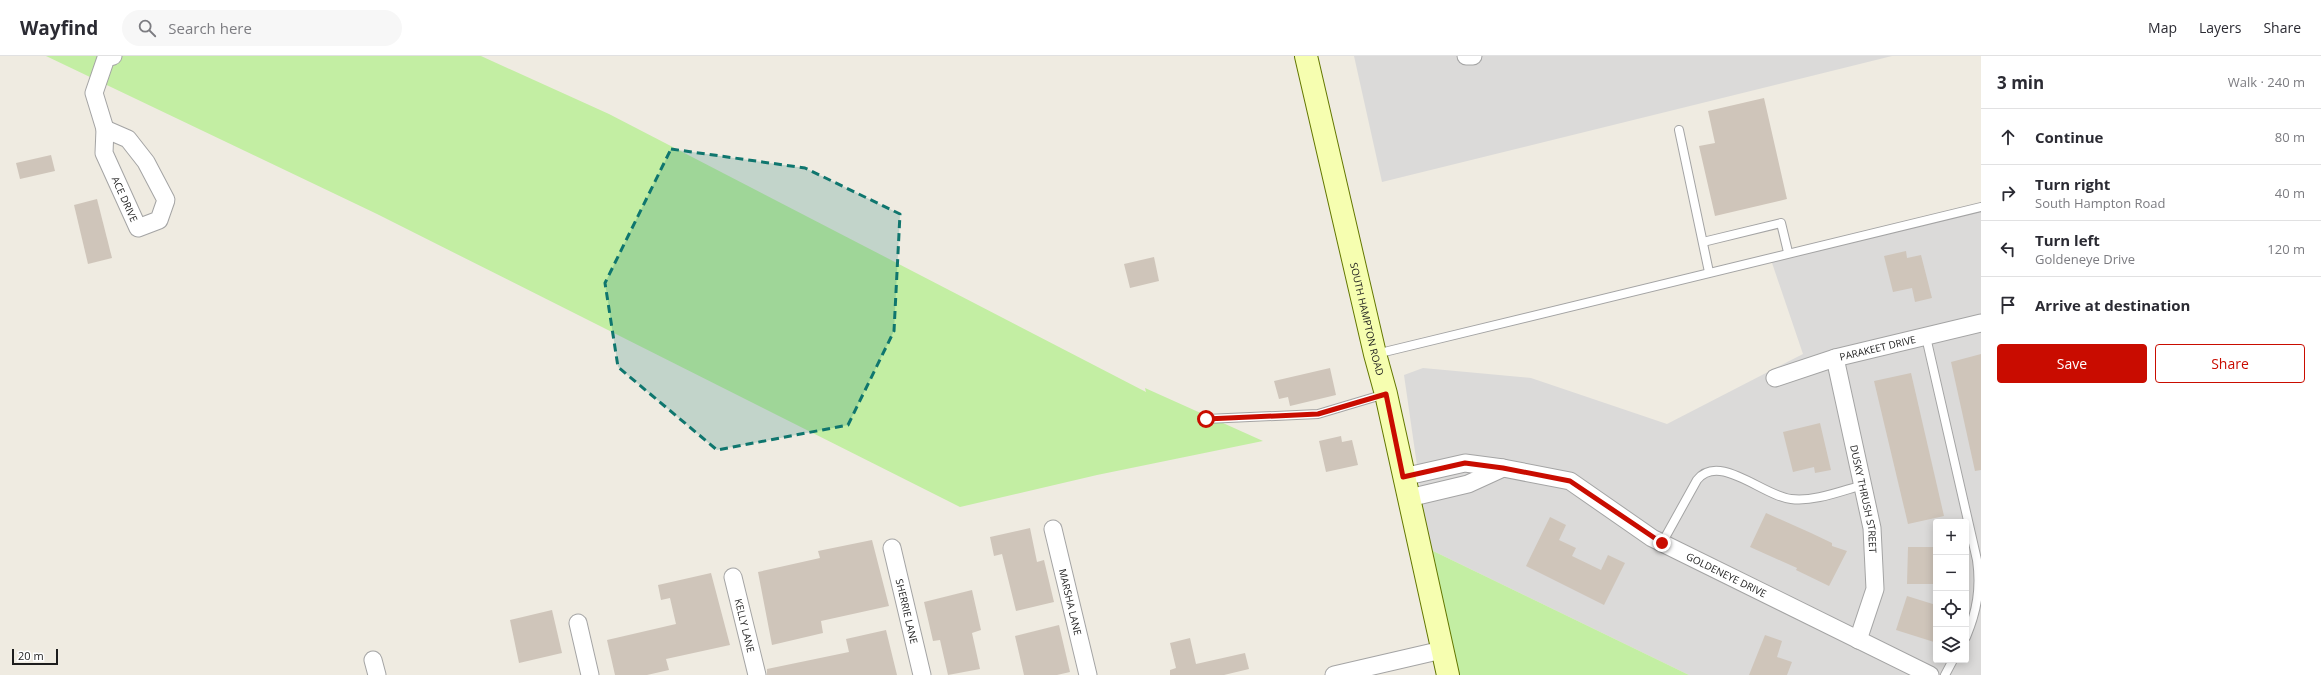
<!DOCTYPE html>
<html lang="en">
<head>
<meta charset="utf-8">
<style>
  body { margin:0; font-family:"Open Sans",sans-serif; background:#f7f7f7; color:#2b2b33 }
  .controls { position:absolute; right:12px; bottom:12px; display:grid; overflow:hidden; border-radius:4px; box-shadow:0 2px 10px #0003 }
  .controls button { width:36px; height:36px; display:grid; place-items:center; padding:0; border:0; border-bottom:1px solid #e1e1e2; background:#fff; color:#2b2b33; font:20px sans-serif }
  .scale { position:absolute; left:12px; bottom:10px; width:46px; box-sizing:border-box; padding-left:4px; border:2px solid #1d1d1d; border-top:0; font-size:11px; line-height:14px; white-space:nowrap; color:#1d1d1d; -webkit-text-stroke:3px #fff; paint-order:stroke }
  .stop { position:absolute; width:12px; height:12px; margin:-9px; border:3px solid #c90c00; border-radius:50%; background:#fff }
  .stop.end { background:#c90c00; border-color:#fff; box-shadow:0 1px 4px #0008 }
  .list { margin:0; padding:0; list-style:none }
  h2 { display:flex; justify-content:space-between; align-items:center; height:52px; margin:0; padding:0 16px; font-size:17px }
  h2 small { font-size:13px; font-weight:400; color:#7c7c81 }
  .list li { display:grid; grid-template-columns:26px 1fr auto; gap:12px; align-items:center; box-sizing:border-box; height:56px; padding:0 16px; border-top:1px solid #e1e1e2 }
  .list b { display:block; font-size:15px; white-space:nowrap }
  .list p { margin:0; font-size:13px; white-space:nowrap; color:#7c7c81 }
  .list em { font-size:13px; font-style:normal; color:#7c7c81 }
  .actions { display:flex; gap:8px; padding:12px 16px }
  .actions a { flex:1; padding:9px 0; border:1px solid #c90c00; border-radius:4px; text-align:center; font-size:14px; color:#c90c00 }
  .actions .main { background:#c90c00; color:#fff }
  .icon { flex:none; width:22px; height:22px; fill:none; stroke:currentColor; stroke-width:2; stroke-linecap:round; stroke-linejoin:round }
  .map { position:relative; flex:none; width:1981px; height:619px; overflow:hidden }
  header { display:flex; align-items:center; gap:24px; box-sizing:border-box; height:56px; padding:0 20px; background:#fff; border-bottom:1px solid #e1e1e2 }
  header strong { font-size:19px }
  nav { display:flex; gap:22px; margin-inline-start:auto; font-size:14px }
  .search { width:280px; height:36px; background:#f7f7f7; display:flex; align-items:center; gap:10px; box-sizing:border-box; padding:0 14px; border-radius:22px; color:#7c7c81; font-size:15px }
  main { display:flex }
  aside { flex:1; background:#fff }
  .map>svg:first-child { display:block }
  .residential { fill:#dbdad9; fill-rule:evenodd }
  .grass { fill:#c3eea3 }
  .building { fill:#cfc5ba }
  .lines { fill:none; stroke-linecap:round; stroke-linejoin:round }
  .service-casing { stroke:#a4a4a4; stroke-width:10 }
  .minor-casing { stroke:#a4a4a4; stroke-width:19 }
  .secondary-casing { stroke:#637700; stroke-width:24 }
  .service { stroke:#fff; stroke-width:8 }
  .minor { stroke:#fff; stroke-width:17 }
  .secondary { stroke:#f6feb0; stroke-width:22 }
  .route { stroke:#c90c00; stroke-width:5 }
  .marked { fill:#0f766e; fill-opacity:0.2; stroke:#0f766e; stroke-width:3; stroke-dasharray:8 5; stroke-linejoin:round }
  .labels { text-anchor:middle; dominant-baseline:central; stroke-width:3; stroke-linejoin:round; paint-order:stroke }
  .street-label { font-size:10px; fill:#1d1d1d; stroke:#fff }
</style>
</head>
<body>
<header>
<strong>Wayfind</strong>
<div class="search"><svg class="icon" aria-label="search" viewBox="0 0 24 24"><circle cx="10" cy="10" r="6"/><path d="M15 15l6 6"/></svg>Search here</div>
<nav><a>Map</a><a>Layers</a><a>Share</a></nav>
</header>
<main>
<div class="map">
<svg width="1981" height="619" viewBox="0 0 1981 619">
  <rect width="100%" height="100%" fill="#efebe1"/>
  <g class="residential">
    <path d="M1354 0H1892L1382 126Z"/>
    <path d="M1981 153V619H1689L1429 493 1404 319 1423 312 1531 322 1667 368 1803 298 1770 201ZM1936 466H1966V604H1936Z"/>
  </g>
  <g class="grass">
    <path d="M46 0H481L609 58 1146 336 1145 332 1263 385 1097 419 960 451 377 158Z"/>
    <path d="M1429 493 1689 619H1458Z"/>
  </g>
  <g class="building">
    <path d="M1764 42 1787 143 1715 160 1699 90 1715 87 1708 55Z"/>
    <path d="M51 99 55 115 20 123 16 107Z"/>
    <path d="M97 143 112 202 88 208 74 149Z"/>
    <path d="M1906 195 1907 202 1921 199 1932 242 1915 246 1912 232 1893 236 1884 200Z"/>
    <path d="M1154 201 1159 225 1130 232 1124 208Z"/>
    <path d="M1981 298V414L1975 415 1951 306Z"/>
    <path d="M1330 312 1336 339 1290 350 1288 341 1279 343 1274 325Z"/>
    <path d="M1911 317 1944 460 1908 468 1874 325Z"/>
    <path d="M1820 367 1831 414 1815 417 1814 411 1793 416 1783 376Z"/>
    <path d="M1341 380 1342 386 1352 384 1358 409 1326 416 1319 385Z"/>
    <path d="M1766 457 1811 477 1832 487V490L1847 495 1829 530 1796 514 1797 512 1750 491Z"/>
    <path d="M1550 461 1566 469 1559 484 1576 492 1572 500 1601 514 1608 499 1625 507 1604 549 1526 510Z"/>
    <path d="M1030 472 1037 506 1044 504 1054 546 1016 555 1002 498 994 500 990 481Z"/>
    <path d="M872 484 889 550 821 565 823 577 772 589 758 516 820 502 818 495Z"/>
    <path d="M1908 491H1936V528H1907Z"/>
    <path d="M711 517 730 589 666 603 669 614 647 619H615L607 584 676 568 670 542 661 544 658 529Z"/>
    <path d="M972 534 981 574 972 577 980 613 948 619 940 584 933 585 924 546Z"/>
    <path d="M1907 540 1936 549V578L1934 586 1896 574Z"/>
    <path d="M552 554 562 597 519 607 510 564Z"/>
    <path d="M1059 569 1070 616 1057 619H1024L1015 580Z"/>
    <path d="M886 574 897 619H767V613L849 596 846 583Z"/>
    <path d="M1765 579 1782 585 1777 601 1792 606 1787 619H1749Z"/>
    <path d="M1190 582 1196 608 1245 597 1249 613 1224 619H1170V614L1176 612 1170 587Z"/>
  </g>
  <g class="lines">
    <g class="service-casing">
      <g id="service">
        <path d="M1679 74 1709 216"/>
        <path d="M1703 186 1781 167 1788 196"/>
        <path d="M1926 281 1977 504C1981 532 1977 555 1966 581"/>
        <path d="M1376 298 1981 151"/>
        <path d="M1206 363 1318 358 1385 338"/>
        <path d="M1662 487 1697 424C1719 396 1763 440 1791 443 1814 446 1841 435 1863 429"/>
        <path d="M1945 619 1953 604"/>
      </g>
    </g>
    <g class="minor-casing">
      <g id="minor">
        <path d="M1466 0H1473"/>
        <path d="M105 73 128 83 146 106 166 144 159 164 138 172 104 97Z"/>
        <path d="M105 73 94 37 106 2 113 0"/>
        <path id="s1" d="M1835 302 1872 472 1875 533 1858 584"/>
        <path id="s2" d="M1775 322 1835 302 1981 267"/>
        <path id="s3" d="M1403 421 1465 407 1503 412 1570 425 1652 482 1930 619"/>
        <path d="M1409 442 1468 428 1503 412"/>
        <path id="s4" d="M1053 473 1088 619"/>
        <path id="s5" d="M892 492 922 619"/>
        <path id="s6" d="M733 521 757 619"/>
        <path d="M578 567 590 619"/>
        <path d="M373 604 377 619"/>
        <path d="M1334 619 1442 594"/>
      </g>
    </g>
    <g class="secondary-casing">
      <g id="secondary">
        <path id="s7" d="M1306 0 1375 298 1386 338 1448 619"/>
      </g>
    </g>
    <use href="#service" class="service"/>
    <use href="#minor" class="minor"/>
    <use href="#secondary" class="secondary"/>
  </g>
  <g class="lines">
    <path class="route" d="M1206 363 1318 358 1386 338 1403 421 1465 407 1503 412 1570 425 1662 487"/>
  </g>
  <path class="marked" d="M671 93 805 112 900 158 894 275 848 369 717 394 618 311 605 227Z"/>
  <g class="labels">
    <g class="street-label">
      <text transform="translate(125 143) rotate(66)">ACE DRIVE</text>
      <text stroke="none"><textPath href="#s7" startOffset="270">SOUTH HAMPTON ROAD</textPath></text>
      <text stroke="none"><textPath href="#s2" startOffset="107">PARAKEET DRIVE</textPath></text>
      <text stroke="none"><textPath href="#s1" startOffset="144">DUSKY THRUSH STREET</textPath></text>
      <text stroke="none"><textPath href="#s3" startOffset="353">GOLDENEYE DRIVE</textPath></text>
      <text stroke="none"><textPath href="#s4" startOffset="75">MARSHA LANE</textPath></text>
      <text stroke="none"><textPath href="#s5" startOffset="65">SHERRIE LANE</textPath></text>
      <text stroke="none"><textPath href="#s6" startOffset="50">KELLY LANE</textPath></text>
    </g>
  </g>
</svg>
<div class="controls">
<button>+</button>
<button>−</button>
<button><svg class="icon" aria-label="locate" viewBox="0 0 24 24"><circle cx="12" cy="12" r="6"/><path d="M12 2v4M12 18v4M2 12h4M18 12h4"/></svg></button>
<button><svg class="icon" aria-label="layers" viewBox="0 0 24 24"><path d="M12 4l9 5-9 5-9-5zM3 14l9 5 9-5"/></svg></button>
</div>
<div class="scale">20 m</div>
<div class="stop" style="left:1206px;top:363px"></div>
<div class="stop end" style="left:1662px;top:487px"></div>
</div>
<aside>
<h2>3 min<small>Walk · 240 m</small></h2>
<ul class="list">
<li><svg class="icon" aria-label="ahead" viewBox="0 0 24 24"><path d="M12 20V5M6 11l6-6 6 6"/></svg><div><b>Continue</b></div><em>80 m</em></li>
<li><svg class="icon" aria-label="right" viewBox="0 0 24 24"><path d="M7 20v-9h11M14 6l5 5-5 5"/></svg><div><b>Turn right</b><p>South Hampton Road</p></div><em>40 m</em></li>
<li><svg class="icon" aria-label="left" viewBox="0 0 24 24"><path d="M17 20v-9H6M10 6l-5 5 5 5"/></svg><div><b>Turn left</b><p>Goldeneye Drive</p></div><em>120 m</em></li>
<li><svg class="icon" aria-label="arrive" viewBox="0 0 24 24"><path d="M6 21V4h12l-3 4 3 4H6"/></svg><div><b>Arrive at destination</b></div></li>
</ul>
<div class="actions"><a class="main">Save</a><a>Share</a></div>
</aside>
</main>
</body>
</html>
